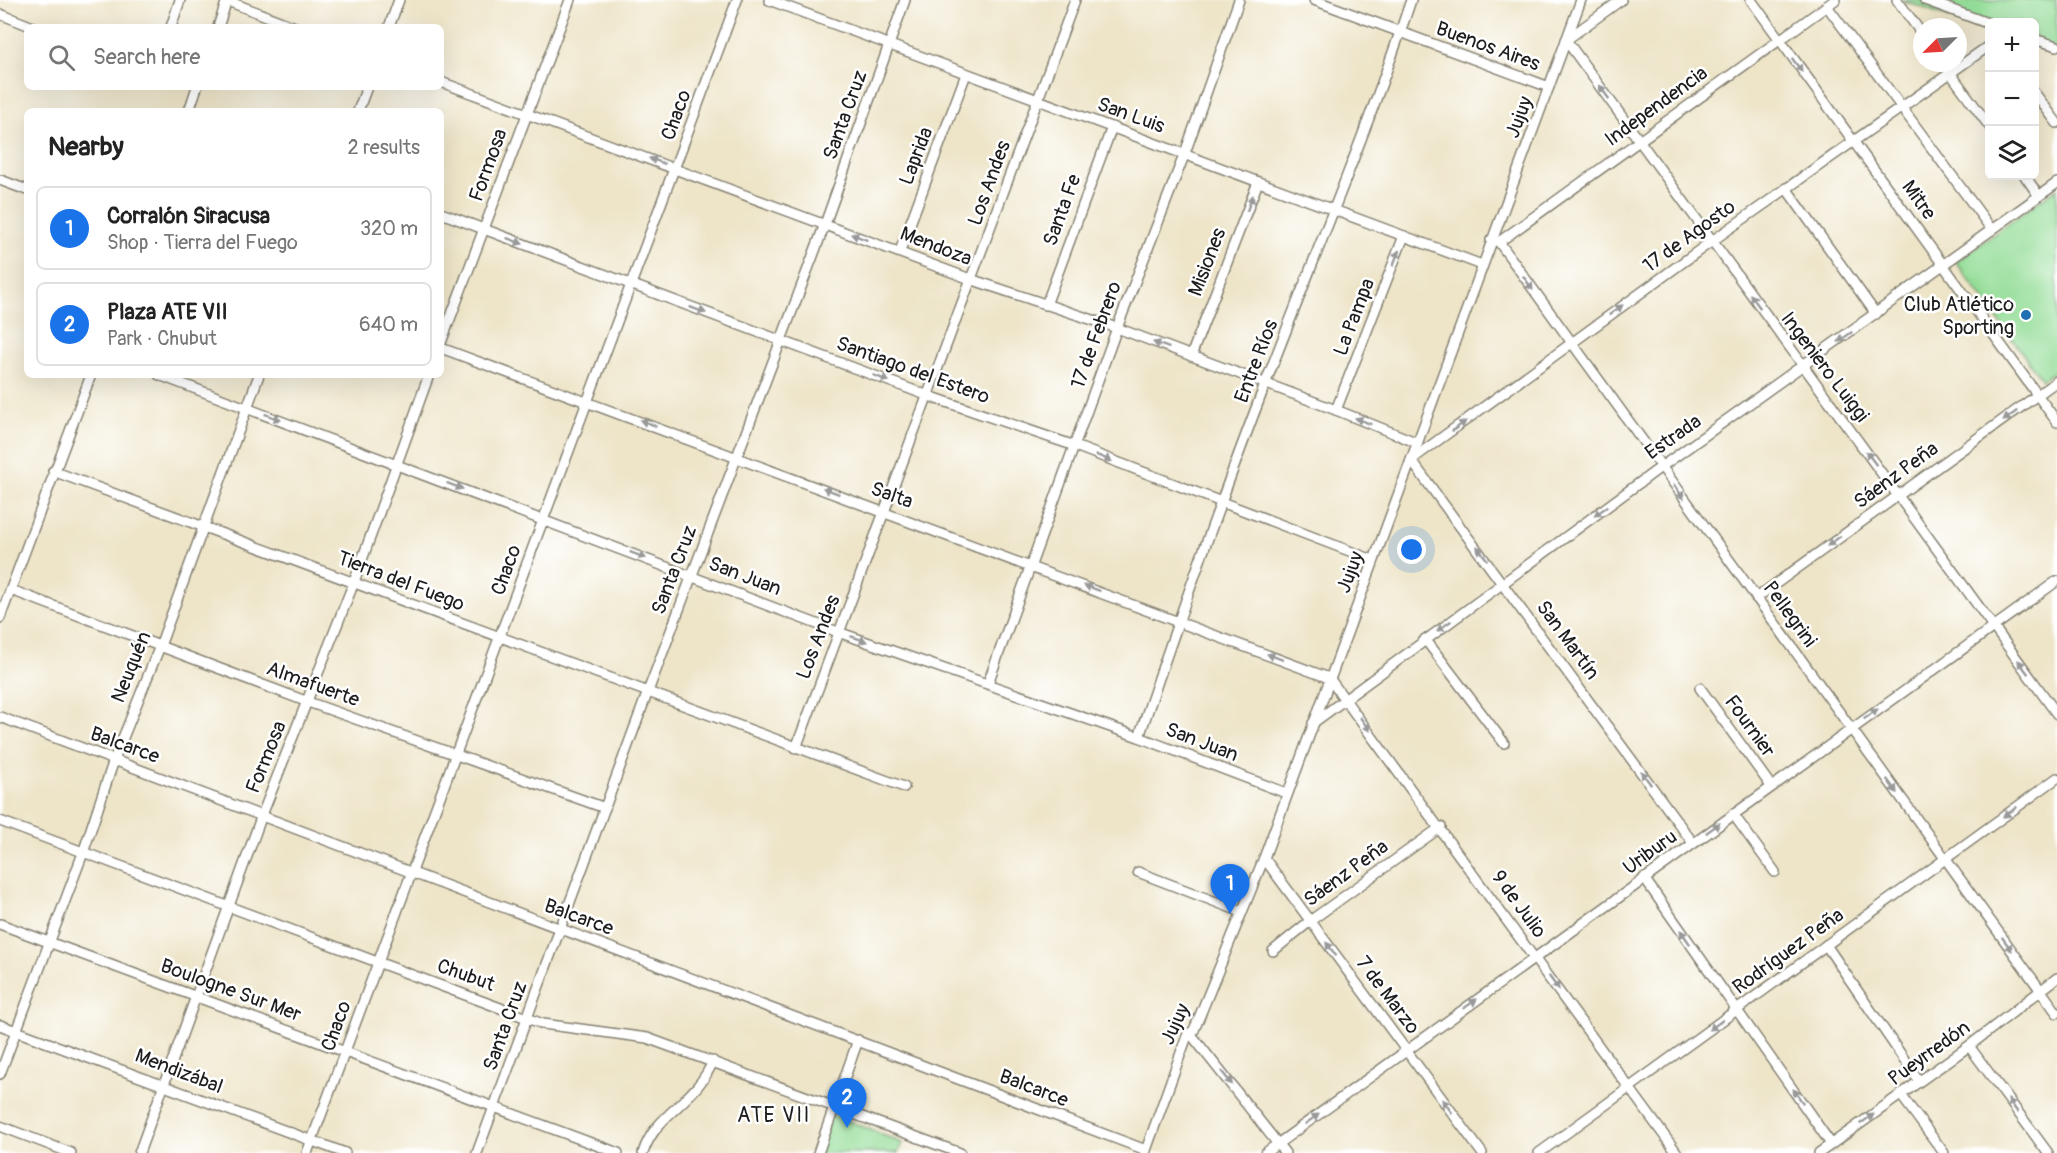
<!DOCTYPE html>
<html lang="en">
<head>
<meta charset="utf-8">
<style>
  body { margin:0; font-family:Pangolin,sans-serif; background:#f6f6f6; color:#222 }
  .controls { position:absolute; right:18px; top:18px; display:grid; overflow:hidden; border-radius:9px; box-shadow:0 6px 24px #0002 }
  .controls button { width:54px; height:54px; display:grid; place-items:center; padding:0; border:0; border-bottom:2px solid #e0e0e0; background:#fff; color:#222; font:30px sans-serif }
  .compass { position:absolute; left:1913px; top:18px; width:54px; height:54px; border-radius:50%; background:#fff; box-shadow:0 6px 24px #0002; rotate:246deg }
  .you { position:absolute; left:1412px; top:550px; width:21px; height:21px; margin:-15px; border:4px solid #fff; border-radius:50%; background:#1a73e8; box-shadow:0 0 0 9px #1a73e833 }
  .badge { display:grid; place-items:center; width:39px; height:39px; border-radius:50%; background:#1a73e8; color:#fff; font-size:20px; font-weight:700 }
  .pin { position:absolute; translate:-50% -50px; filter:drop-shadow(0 2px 3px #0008) }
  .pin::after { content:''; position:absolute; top:32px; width:21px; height:18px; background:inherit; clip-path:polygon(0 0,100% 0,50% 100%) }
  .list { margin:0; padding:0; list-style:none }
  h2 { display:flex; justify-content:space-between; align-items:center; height:78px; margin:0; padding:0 24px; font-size:26px }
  h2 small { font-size:20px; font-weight:400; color:#767676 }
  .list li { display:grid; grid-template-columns:39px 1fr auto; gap:18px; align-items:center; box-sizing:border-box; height:84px; margin:0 12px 12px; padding:0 12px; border:2px solid #e0e0e0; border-radius:9px }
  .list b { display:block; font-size:22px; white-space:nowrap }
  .list p { margin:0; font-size:20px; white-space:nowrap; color:#767676 }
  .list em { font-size:20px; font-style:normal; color:#767676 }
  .icon { flex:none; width:33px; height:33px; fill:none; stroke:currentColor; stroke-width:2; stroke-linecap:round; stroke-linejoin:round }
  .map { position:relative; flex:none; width:2057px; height:1153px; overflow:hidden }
  .search { position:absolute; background:#fff; box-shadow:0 6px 24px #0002; left:24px; top:24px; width:420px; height:66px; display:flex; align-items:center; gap:15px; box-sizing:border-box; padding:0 21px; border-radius:9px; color:#767676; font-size:22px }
  .panel { position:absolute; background:#fff; box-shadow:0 6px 24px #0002; left:24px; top:108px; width:420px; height:270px; border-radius:9px }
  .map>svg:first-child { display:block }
  .green { fill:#94dd98; stroke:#587c5a; stroke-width:1.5 }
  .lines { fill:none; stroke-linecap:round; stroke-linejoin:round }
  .minor-casing { stroke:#858072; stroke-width:12 }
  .minor { stroke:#fff; stroke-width:9 }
  .oneway { fill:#999 }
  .poi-dot { fill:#1f6fb2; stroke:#fff; stroke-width:2 }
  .labels { text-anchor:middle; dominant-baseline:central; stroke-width:5; stroke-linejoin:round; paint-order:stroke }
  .street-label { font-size:20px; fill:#1c1c1c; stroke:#fff }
  .poi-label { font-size:20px; fill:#1c1c1c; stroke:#fff; text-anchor:end }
  .neighbourhood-label { font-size:21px; letter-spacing:1.5px; fill:#1c1c1c; stroke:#fff }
</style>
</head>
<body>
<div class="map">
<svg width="2057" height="1153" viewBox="0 0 2057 1153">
  <rect width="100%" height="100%" fill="#fff"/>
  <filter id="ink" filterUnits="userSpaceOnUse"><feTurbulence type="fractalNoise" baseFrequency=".0167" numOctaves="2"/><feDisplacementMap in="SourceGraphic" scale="12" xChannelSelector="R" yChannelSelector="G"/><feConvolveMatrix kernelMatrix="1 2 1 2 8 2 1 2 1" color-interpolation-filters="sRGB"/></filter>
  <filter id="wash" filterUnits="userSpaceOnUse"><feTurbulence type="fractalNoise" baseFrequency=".008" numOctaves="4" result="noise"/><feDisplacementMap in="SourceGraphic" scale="24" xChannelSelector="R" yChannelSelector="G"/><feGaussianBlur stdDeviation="1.35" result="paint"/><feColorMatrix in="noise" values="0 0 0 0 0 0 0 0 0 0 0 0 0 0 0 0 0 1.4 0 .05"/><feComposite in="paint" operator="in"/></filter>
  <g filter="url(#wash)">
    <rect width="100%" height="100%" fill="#eee5c9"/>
    <g class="green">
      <path d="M1901 0H2056L2057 54 2035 46 2034 22H1990L1989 31Z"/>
      <path d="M2057 188V369L2042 380 1956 262Z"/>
      <path d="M832 1114 902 1143 898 1153H818Z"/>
    </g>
  </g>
  <g filter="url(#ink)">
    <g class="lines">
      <g class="minor-casing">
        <g id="minor">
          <path d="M225 0 295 27"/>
          <path d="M769 0 1482 265"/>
          <path d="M1314 0 1549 87"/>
          <path d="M1621 0 1566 40 2057 714"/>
          <path d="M1751 0 2057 422"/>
          <path d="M1897 0 1922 34"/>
          <path d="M1925 0 1990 24"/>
          <path d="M1827 6 1992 230"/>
          <path d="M0 14 33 27"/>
          <path d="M171 27 180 0"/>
          <path d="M218 27 227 0"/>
          <path d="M389 27 399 0"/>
          <path d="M2034 39 2057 46"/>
          <path d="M1943 63 1990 127"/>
          <path d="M441 82 973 280 1117 328 1336 410 1418 443"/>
          <path d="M2034 92 2057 123"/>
          <path d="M189 111 197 87"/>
          <path d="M358 111 367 87"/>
          <path d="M2025 176 2039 196"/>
          <path d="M0 180 27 190"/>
          <path d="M1786 188 1876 314"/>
          <path d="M441 213 926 395 1075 446 1373 560"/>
          <path d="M1491 240 1499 242 2057 1013"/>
          <path d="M1499 242 1835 0"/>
          <path d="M900 251 966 74"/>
          <path d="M1046 305 1112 127"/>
          <path d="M441 343 570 0"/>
          <path d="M441 348 1329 678 1677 1153"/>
          <path d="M1191 356 1258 182"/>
          <path d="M159 375 838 632 1139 737 1286 793"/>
          <path d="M1336 410 1404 236"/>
          <path d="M53 471 904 787"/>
          <path d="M11 590 308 702 605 808"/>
          <path d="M1756 598 2057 381"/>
          <path d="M0 618 91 375"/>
          <path d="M1425 639 1504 743"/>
          <path d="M988 683 1117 328 1185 153 1239 0"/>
          <path d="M1700 688 1771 786"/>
          <path d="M0 717 1146 1150"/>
          <path d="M1313 723 1661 467 2057 183"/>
          <path d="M1139 737C1179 618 1221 499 1266 382 1315 255 1368 129 1411 0"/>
          <path d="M796 748C888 498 983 250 1075 0"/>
          <path d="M1733 814 1775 872"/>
          <path d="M0 821 543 1024 647 1038 960 1153"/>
          <path d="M1693 843 1411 460 1712 241 1990 45"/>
          <path d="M1264 858 1482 1153"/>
          <path d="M1138 872 1242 912"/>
          <path d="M1644 878 1831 1144"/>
          <path d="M0 924 618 1153"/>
          <path d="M1826 945 1919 1081"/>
          <path d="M1273 951 1310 921 1441 827"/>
          <path d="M0 1025 345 1153"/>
          <path d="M1190 1033 1285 1153"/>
          <path d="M1969 1046 2048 1153"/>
          <path d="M0 1074 83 853 114 760 160 646 259 375"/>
          <path d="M1901 1095 1944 1153"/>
          <path d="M0 1126 71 1153"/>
          <path d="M139 1153 262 815 354 582 429 375"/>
          <path d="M307 1153 737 0"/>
          <path d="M477 1153 647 694 825 224 905 0"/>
          <path d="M643 1153C656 1112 695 1104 713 1061"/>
          <path d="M818 1153 858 1040"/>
          <path d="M1145 1153 1187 1036 1194 1030 1264 858 1581 0"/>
          <path d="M1265 1153 2057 581"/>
          <path d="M1539 1153 2057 778"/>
          <path d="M1819 1153 1969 1046 2057 978"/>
        </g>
      </g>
      <use href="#minor" class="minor"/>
    </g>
    <defs><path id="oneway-solid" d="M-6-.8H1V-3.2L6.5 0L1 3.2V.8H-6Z" transform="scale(1.5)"/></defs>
    <g class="oneway">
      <use href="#oneway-solid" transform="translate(1797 65) rotate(54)"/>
      <use href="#oneway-solid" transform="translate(1604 92) rotate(-126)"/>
      <use href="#oneway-solid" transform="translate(657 161) rotate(-160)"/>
      <use href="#oneway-solid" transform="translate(1250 203) rotate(-69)"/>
      <use href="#oneway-solid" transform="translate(859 237) rotate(-160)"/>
      <use href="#oneway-solid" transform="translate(515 241) rotate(21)"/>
      <use href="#oneway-solid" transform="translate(1396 258) rotate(-69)"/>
      <use href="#oneway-solid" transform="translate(1528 283) rotate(55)"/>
      <use href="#oneway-solid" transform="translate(1755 301) rotate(-126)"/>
      <use href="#oneway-solid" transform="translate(698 310) rotate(21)"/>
      <use href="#oneway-solid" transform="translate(1616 310) rotate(-36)"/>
      <use href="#oneway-solid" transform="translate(1845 337) rotate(144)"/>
      <use href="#oneway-solid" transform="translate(1161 345) rotate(-160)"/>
      <use href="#oneway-solid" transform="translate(881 378) rotate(21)"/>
      <use href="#oneway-solid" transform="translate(2010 416) rotate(144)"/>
      <use href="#oneway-solid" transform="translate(273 417) rotate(21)"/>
      <use href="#oneway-solid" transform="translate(1363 421) rotate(-158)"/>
      <use href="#oneway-solid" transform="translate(648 423) rotate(-160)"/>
      <use href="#oneway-solid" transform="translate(1459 426) rotate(-36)"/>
      <use href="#oneway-solid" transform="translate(1104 458) rotate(22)"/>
      <use href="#oneway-solid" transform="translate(1871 458) rotate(-127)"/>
      <use href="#oneway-solid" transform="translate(455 486) rotate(21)"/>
      <use href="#oneway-solid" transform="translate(831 491) rotate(-159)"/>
      <use href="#oneway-solid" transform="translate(1679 492) rotate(54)"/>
      <use href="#oneway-solid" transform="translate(1601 511) rotate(144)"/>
      <use href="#oneway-solid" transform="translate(1834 541) rotate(144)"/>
      <use href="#oneway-solid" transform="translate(1482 553) rotate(-127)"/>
      <use href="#oneway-solid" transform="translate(638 555) rotate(21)"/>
      <use href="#oneway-solid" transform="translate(1092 588) rotate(-160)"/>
      <use href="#oneway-solid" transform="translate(1444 626) rotate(144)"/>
      <use href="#oneway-solid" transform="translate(859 639) rotate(19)"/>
      <use href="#oneway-solid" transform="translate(1275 657) rotate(-159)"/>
      <use href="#oneway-solid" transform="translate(2023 667) rotate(-126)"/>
      <use href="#oneway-solid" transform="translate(1871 714) rotate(-36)"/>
      <use href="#oneway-solid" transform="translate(1365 724) rotate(54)"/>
      <use href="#oneway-solid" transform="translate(1646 778) rotate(-126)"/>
      <use href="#oneway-solid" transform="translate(1892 786) rotate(54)"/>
      <use href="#oneway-solid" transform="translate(2010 812) rotate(144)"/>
      <use href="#oneway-solid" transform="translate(1713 828) rotate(-36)"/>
      <use href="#oneway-solid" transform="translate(1685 937) rotate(-125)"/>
      <use href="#oneway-solid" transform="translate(2007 944) rotate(54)"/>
      <use href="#oneway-solid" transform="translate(1331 949) rotate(-127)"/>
      <use href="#oneway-solid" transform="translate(1554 983) rotate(54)"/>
      <use href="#oneway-solid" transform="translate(1470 1004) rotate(-36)"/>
      <use href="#oneway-solid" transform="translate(1716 1025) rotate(144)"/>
      <use href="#oneway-solid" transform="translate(1227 1078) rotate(52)"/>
      <use href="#oneway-solid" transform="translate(1798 1096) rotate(-125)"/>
      <use href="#oneway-solid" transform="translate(1447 1106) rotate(-126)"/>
      <use href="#oneway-solid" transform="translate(2013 1106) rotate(-126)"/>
      <use href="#oneway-solid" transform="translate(1312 1119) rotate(-36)"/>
      <use href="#oneway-solid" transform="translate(1867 1119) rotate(-35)"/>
    </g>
  </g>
  <circle class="poi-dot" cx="2026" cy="315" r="6"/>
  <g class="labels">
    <g class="street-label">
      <text transform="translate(1488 46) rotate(20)">Buenos Aires</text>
      <text transform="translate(1656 106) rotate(-36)">Independencia</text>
      <text transform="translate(676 115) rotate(-70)">Chaco</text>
      <text transform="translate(845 115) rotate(-70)">Santa Cruz</text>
      <text transform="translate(1131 115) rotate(20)">San Luis</text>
      <text transform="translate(1519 117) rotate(-69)">Jujuy</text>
      <text transform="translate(916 156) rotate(-69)">Laprida</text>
      <text transform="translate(488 165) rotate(-70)">Formosa</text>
      <text transform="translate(989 183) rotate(-70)">Los Andes</text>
      <text transform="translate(1919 200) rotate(54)">Mitre</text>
      <text transform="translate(1062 210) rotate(-70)">Santa Fe</text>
      <text transform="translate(1689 236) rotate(-36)">17 de Agosto</text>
      <text transform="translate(936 246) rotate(21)">Mendoza</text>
      <text transform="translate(1207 262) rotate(-69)">Misiones</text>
      <text transform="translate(1354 317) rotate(-69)">La Pampa</text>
      <text transform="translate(1096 335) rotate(-70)">17 de Febrero</text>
      <text transform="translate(1256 361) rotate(-69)">Entre Ríos</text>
      <text transform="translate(1825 367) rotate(53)">Ingeniero Luiggi</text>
      <text transform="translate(913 370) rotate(20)">Santiago del Estero</text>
      <text transform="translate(1673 437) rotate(-35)">Estrada</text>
      <text transform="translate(1896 475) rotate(-36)">Sáenz Peña</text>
      <text transform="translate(892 495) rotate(20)">Salta</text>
      <text transform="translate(506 570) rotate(-70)">Chaco</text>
      <text transform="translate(674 570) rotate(-69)">Santa Cruz</text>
      <text transform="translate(1350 572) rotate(-69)">Jujuy</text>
      <text transform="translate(745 576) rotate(21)">San Juan</text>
      <text transform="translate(401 581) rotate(21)">Tierra del Fuego</text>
      <text transform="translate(1790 614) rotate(54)">Pellegrini</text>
      <text transform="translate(818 637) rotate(-69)">Los Andes</text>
      <text transform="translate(1568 640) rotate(54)">San Martín</text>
      <text transform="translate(131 667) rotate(-68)">Neuquén</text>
      <text transform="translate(313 684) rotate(20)">Almafuerte</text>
      <text transform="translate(1750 726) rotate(54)">Fournier</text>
      <text transform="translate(1202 742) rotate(21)">San Juan</text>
      <text transform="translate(125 745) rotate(20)">Balcarce</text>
      <text transform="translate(266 757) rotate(-68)">Formosa</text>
      <text transform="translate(1650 852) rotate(-36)">Uriburu</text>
      <text transform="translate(1346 873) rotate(-36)">Sáenz Peña</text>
      <text transform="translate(1519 904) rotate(54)">9 de Julio</text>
      <text transform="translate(579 917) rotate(20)">Balcarce</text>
      <text transform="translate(1788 951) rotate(-36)">Rodríguez Peña</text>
      <text transform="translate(466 975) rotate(20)">Chubut</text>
      <text transform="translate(231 990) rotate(20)">Boulogne Sur Mer</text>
      <text transform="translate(1388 995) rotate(53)">7 de Marzo</text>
      <text transform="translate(1175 1024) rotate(-65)">Jujuy</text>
      <text transform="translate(336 1026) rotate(-70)">Chaco</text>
      <text transform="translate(505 1026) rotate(-70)">Santa Cruz</text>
      <text transform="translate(1929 1053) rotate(-36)">Pueyrredón</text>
      <text transform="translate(179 1071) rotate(21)">Mendizábal</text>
      <text transform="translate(1034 1088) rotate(21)">Balcarce</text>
    </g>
    <g class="poi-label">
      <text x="2014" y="304">Club Atlético<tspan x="2014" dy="23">Sporting</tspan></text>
    </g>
    <g class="neighbourhood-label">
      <text x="774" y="1115">ATE VII</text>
    </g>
  </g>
</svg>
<div class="controls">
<button>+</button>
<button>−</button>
<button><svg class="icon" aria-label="layers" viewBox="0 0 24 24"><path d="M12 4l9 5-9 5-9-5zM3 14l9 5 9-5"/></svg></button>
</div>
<svg class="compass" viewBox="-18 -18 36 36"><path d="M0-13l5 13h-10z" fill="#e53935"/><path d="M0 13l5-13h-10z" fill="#767676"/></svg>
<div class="you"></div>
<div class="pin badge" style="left:1230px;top:914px">1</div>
<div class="pin badge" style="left:847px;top:1128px">2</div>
<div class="search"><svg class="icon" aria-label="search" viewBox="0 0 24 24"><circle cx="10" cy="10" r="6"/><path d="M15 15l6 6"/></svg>Search here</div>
<section class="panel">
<h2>Nearby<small>2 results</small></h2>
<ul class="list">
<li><span class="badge">1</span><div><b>Corralón Siracusa</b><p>Shop · Tierra del Fuego</p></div><em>320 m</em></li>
<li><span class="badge">2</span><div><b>Plaza ATE VII</b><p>Park · Chubut</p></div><em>640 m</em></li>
</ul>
</section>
</div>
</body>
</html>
